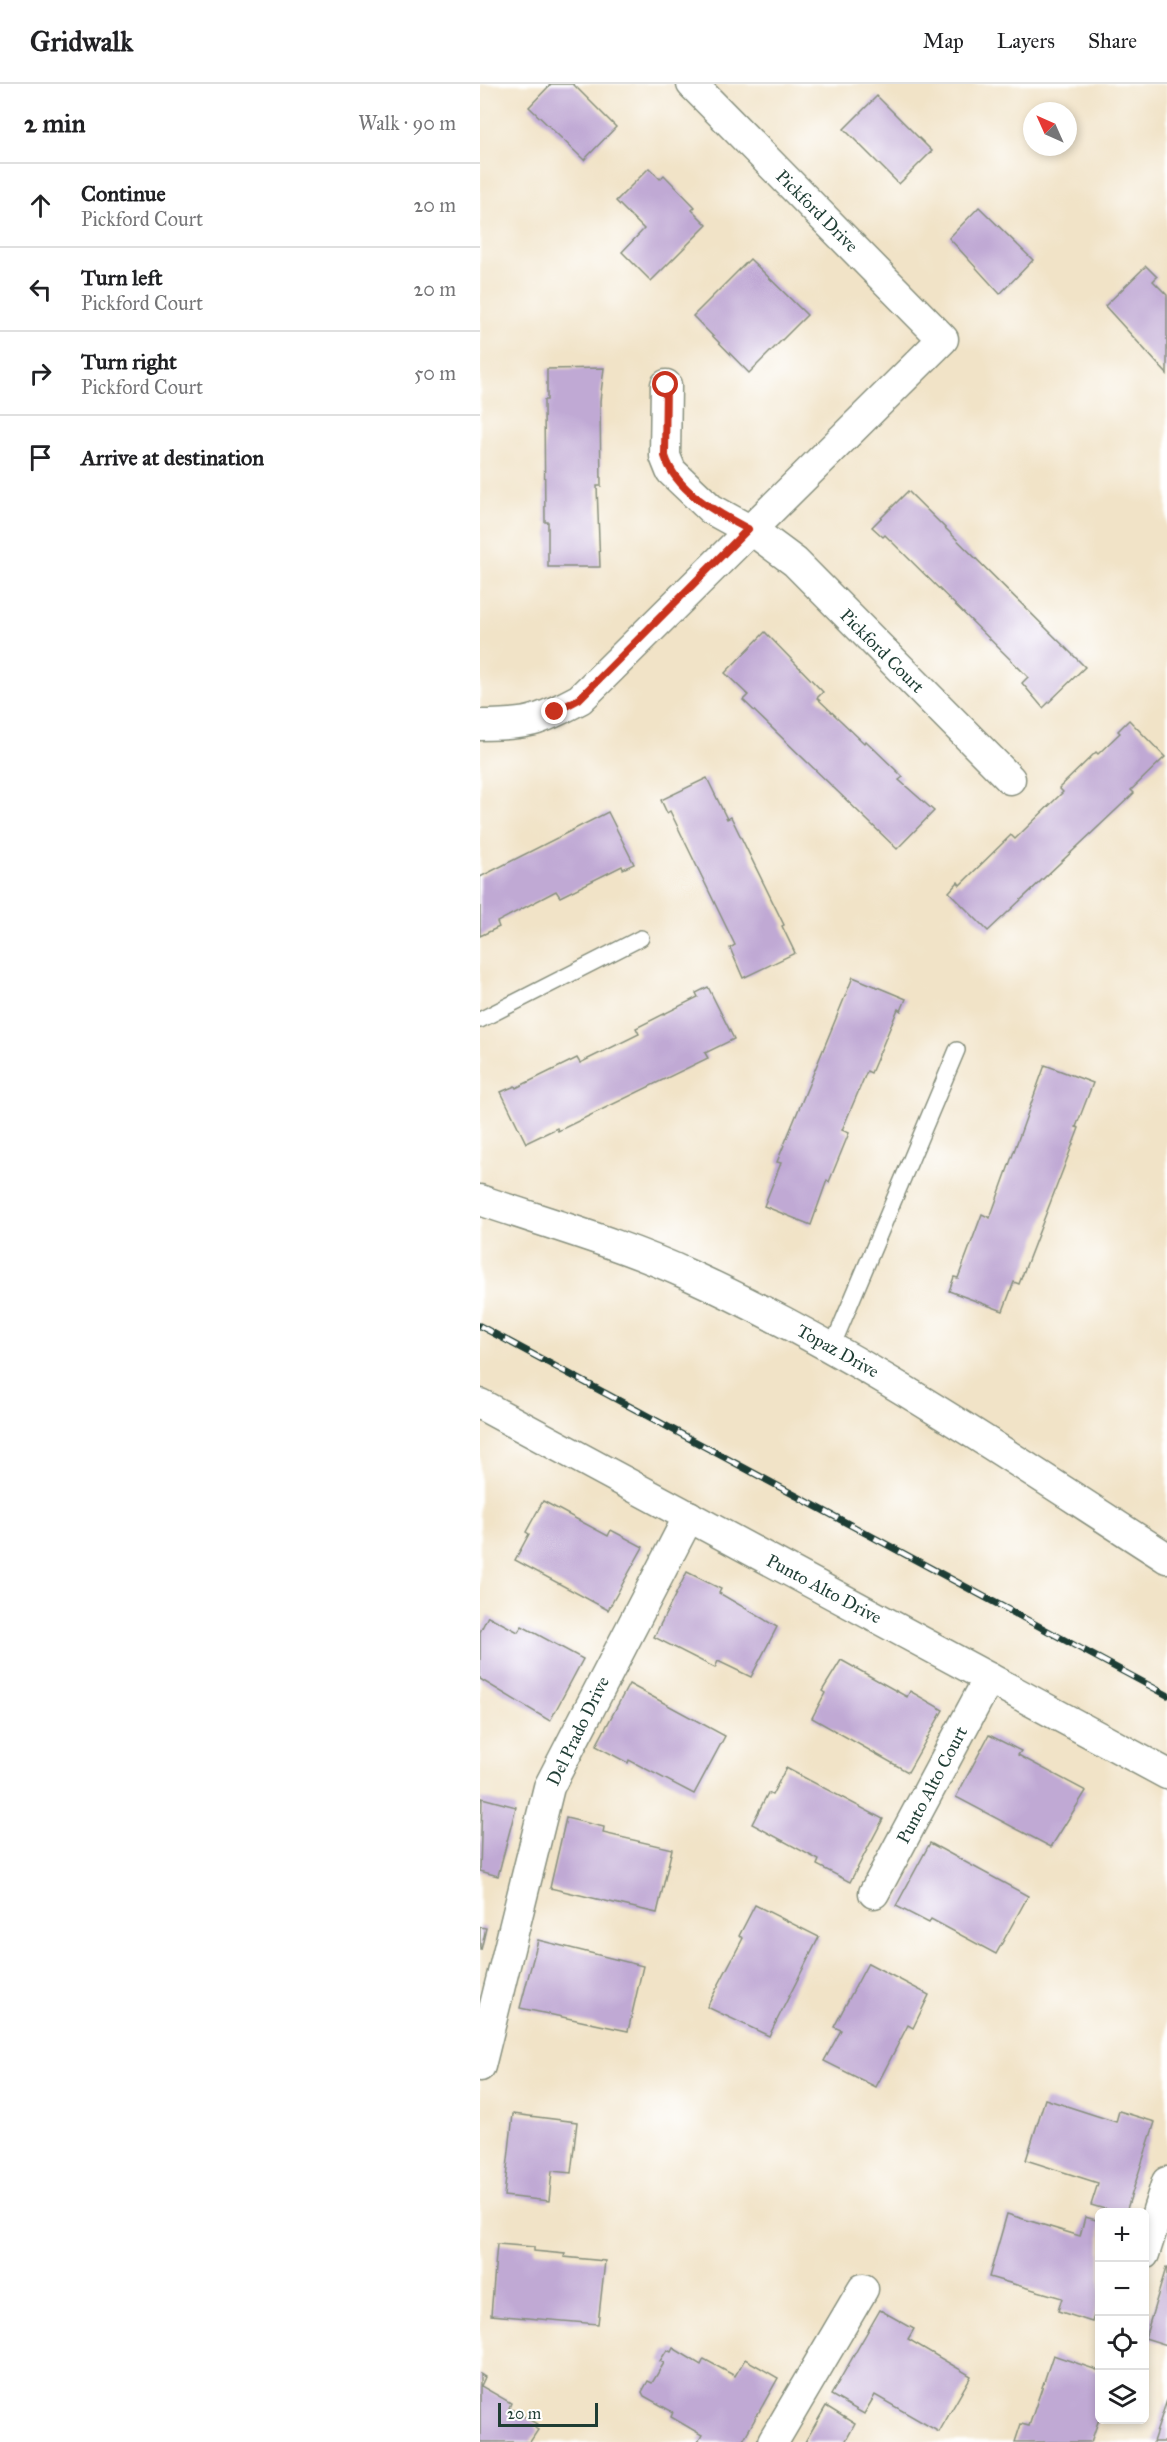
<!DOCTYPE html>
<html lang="en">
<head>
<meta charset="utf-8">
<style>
  body { margin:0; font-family:"IM FELL Great Primer",serif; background:#f2f2f2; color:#202124 }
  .controls { position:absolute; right:18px; bottom:18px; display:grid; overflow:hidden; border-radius:9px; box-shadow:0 3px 9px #0003 }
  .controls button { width:54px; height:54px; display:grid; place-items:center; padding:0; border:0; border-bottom:2px solid #e0e0e0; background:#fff; color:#202124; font:30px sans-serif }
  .compass { position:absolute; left:543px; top:18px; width:54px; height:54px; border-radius:50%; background:#fff; box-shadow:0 3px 9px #0003; rotate:315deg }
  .scale { position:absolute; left:18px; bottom:15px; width:100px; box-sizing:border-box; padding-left:6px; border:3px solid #1f3d34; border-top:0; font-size:16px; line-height:21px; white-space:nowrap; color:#1f3d34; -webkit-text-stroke:4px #fff; paint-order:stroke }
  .stop { position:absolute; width:18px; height:18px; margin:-14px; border:4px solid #c8321e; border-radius:50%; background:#fff }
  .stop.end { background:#c8321e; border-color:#fff; box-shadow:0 2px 6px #0008 }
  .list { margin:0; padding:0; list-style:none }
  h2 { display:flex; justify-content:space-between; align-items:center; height:78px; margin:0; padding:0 24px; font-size:26px }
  h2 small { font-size:20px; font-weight:400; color:#757577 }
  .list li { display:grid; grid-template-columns:39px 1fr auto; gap:18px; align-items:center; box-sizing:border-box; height:84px; padding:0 24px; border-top:2px solid #e0e0e0 }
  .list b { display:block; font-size:22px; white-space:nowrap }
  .list p { margin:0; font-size:20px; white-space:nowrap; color:#757577 }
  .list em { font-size:20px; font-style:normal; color:#757577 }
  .icon { flex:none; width:33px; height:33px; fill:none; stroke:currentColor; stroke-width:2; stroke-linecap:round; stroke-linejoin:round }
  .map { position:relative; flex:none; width:687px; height:2358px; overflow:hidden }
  header { display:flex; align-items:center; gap:36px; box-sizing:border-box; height:84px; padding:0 30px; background:#fff; border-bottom:2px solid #e0e0e0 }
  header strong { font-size:28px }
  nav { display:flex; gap:33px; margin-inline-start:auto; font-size:21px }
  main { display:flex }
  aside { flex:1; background:#fff }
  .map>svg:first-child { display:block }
  .building { fill:#c0a9d4 }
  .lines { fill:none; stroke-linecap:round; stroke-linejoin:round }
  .lane-casing { stroke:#88907e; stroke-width:18 }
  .street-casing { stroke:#88907e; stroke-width:33 }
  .lane { stroke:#fff; stroke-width:15 }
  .street { stroke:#fff; stroke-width:30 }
  .rail-casing { stroke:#1f3d34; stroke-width:7 }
  .rail { stroke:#fff; stroke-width:4.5; stroke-dasharray:14; stroke-linecap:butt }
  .route { stroke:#c8321e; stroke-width:8 }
  .labels { text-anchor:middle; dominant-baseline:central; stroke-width:4.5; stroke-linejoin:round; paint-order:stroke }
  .street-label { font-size:18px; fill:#1f3d34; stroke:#fff }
</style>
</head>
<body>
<header>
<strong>Gridwalk</strong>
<nav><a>Map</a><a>Layers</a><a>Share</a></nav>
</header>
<main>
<aside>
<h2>2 min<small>Walk · 90 m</small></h2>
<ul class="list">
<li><svg class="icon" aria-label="ahead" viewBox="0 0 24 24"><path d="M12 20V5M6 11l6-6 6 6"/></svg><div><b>Continue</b><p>Pickford Court</p></div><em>20 m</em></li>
<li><svg class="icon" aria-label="left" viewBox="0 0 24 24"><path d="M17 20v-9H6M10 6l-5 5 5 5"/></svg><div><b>Turn left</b><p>Pickford Court</p></div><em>20 m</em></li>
<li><svg class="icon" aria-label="right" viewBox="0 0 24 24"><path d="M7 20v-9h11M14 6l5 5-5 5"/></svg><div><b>Turn right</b><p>Pickford Court</p></div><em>50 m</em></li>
<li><svg class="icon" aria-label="arrive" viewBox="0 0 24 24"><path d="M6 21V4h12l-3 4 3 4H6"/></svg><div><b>Arrive at destination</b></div></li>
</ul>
</aside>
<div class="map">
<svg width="687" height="2358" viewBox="0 0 687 2358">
  <rect width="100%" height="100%" fill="#fff"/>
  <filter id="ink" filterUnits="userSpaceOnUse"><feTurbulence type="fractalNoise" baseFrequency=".0167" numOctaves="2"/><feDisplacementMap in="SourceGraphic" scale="12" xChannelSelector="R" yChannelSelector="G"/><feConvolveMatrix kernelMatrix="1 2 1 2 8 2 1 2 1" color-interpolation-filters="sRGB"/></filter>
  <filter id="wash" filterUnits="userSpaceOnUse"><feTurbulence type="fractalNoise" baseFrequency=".008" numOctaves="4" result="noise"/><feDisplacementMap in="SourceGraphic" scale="24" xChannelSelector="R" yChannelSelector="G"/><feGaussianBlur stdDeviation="1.35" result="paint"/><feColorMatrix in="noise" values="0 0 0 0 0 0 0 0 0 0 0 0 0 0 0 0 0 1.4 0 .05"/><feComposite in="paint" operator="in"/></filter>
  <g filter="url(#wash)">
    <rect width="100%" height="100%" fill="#f1e3c7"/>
    <g id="blocks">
      <g class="building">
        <path d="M71 0H93L136 43 104 76 49 23Z"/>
        <path d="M397 12 452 67 419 100 364 45Z"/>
        <path d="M169 84 180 95 184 91 215 123 212 126 227 141 171 197 142 168 164 145 136 117Z"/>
        <path d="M499 123 553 176 520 210 469 154Z"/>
        <path d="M270 175 327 231 269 289 213 232Z"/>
        <path d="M666 182 677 193 673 197 687 211V290L625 222Z"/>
        <path d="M124 284 120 317 121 402H117L120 483H68V438H65L64 316H67V285Z"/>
        <path d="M428 407 605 583 563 624 542 599 548 593 405 451 403 453 392 443Z"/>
        <path d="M285 548 343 608 337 614 384 659 386 657 423 693 419 696 454 727 417 765 263 616 268 611 245 589Z"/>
        <path d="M649 636 685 673 651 706 654 709 508 847 469 808 478 798 480 801 531 751 535 755 583 708 579 704 616 668 618 670 640 649 638 647Z"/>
        <path d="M227 694 247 735 251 733 304 841 302 842 315 869 263 894 250 864 255 861 190 727 187 729 181 716Z"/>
        <path d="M128 728 154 780 143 785 142 782 80 813 76 807 17 838 19 843 0 852V793Z"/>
        <path d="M373 893 426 915 421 927 418 925 391 989 387 987 362 1046 369 1049 349 1098 347 1096 331 1141 284 1122 301 1079 297 1078Z"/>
        <path d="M228 903 254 955 225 969 228 974 78 1047 77 1044 46 1059 21 1008 35 1002 36 1004 97 974 100 979 159 950 156 944 218 913 216 909Z"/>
        <path d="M565 981 613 999 596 1043 599 1044 539 1200 534 1198 523 1227 469 1207 474 1193 478 1194 502 1130 510 1134Z"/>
        <path d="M63 1417 128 1452 131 1446 163 1463 128 1526 35 1476 49 1450 46 1448Z"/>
        <path d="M207 1488 241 1505 239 1509 297 1543 271 1593 238 1577 235 1584 174 1553Z"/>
        <path d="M8 1532 38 1548 42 1542 103 1575 70 1637 0 1595V1548Z"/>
        <path d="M361 1576 427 1613 430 1607 463 1626 428 1688 332 1634 345 1609 342 1607Z"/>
        <path d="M149 1600 245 1652 214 1710 149 1676 148 1679 116 1662Z"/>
        <path d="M509 1651 541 1667 538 1671 606 1707 571 1763 476 1713Z"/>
        <path d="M306 1684 403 1735 370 1798 337 1781 339 1776 272 1740 288 1709 292 1711Z"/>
        <path d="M2 1714 36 1723 18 1792 0 1787Z"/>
        <path d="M86 1734 124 1743 123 1749 192 1765 177 1829 70 1804Z"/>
        <path d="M450 1759 548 1812 516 1870 451 1835 449 1839 416 1822Z"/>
        <path d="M275 1821 339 1853 289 1952 227 1923 263 1854 259 1852Z"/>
        <path d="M0 1843 6 1844 1 1866H0Z"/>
        <path d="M58 1856 163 1882 148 1947 40 1924Z"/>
        <path d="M388 1879 449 1911 433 1944 428 1941 396 2003 344 1977 361 1946 354 1943Z"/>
        <path d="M565 2015 636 2038 639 2027 675 2038 646 2128H635L611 2121 618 2099 546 2076Z"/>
        <path d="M33 2030 97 2038 91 2089 72 2087 69 2117 24 2112Z"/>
        <path d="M527 2130 600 2152 605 2133 620 2137V2213L612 2238 578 2227 582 2214 509 2193Z"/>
        <path d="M17 2160 54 2163V2167L85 2170 84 2173 125 2177 118 2240 11 2231Z"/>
        <path d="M686 2184H687V2261L665 2254Z"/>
        <path d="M400 2226 434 2245 428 2255 491 2292 459 2348 395 2311 384 2330 351 2311Z"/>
        <path d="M193 2264 221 2281 224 2275 255 2292 265 2275 298 2294 262 2358H218L222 2351 191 2333 193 2328 164 2312 162 2308 168 2297 172 2299 184 2279 180 2277 187 2266 191 2268Z"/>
        <path d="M573 2271 620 2287V2332L611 2358H535L541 2340 549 2342Z"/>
        <path d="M0 2290 5 2293 1 2302 31 2319 29 2324 57 2340 55 2344 58 2346 50 2358H0Z"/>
        <path d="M687 2316V2358H673Z"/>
        <path d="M346 2322 375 2340 365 2358H325Z"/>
      </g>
    </g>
  </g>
  <g filter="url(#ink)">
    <use href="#blocks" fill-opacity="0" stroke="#88907e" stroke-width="1.5"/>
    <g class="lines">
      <g class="lane-casing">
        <g id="lane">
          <path d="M0 936 161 854"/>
          <path d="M352 1263 477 966"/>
        </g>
      </g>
      <g class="street-casing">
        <g id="street">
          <path d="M186 301 185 372 191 387 231 425 280 452 315 478 530 695"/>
          <path d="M0 641C48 641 57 638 100 615L463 255 212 0"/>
          <path d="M0 1116C70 1140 142 1160 209 1191 378 1268 531 1374 687 1474"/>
          <path d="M0 1320 687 1690"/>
          <path d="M394 1809 509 1594"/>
          <path d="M0 1982 69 1703 209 1432"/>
          <path d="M664 2170 687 2098"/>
          <path d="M293 2358 383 2205"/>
        </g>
      </g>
      <use href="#lane" class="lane"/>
      <use href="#street" class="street"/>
      <g class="rail-casing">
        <path id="rail" d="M0 1242 687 1611"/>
      </g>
      <use href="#rail" class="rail"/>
    </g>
  </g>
  <g class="lines" filter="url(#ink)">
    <path class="route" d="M75 628 99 615 268 445C238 429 196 408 185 372L186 301"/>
  </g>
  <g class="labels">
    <g class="street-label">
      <text transform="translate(337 127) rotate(45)">Pickford Drive</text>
      <text transform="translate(402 567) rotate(45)">Pickford Court</text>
      <text transform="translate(358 1267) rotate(29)">Topaz Drive</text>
      <text transform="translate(344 1505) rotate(28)">Punto Alto Drive</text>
      <text transform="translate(98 1647) rotate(-64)">Del Prado Drive</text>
      <text transform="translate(452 1701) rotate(-62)">Punto Alto Court</text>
    </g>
  </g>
</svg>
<div class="controls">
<button>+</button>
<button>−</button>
<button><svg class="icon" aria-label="locate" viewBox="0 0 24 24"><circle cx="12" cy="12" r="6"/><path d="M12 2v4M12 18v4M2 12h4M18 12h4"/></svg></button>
<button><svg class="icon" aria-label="layers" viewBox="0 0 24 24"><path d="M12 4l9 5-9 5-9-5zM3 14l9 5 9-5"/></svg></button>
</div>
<svg class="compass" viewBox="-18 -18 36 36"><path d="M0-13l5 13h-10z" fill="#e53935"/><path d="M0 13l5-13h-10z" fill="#757577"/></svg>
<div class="scale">20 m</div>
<div class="stop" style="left:186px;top:301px"></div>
<div class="stop end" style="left:75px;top:628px"></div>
</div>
</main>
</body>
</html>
